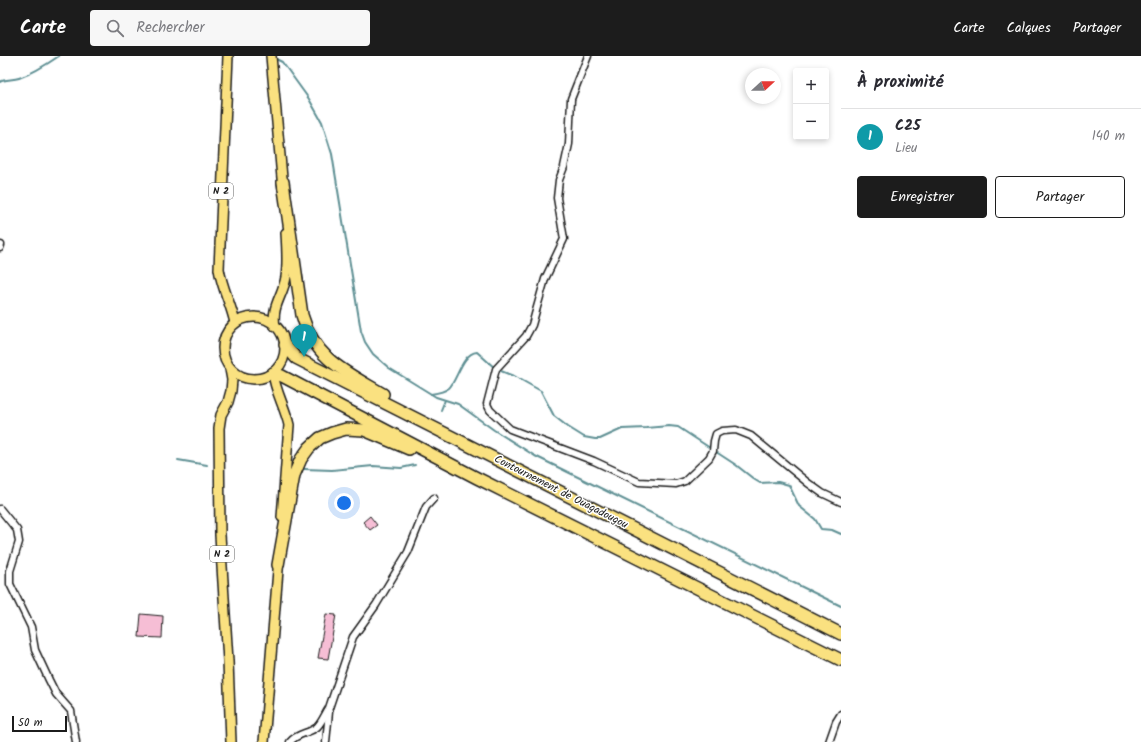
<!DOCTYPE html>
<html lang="fr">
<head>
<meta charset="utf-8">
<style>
  body { margin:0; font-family:Kalam,sans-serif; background:#f7f7f7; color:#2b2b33 }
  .controls { position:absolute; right:12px; top:12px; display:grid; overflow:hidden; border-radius:4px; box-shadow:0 2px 6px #0003 }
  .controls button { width:36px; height:36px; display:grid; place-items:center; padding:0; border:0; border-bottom:1px solid #e1e1e2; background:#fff; color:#2b2b33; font:20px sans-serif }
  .compass { position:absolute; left:745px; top:12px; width:36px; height:36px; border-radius:50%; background:#fff; box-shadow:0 2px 6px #0003; rotate:69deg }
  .scale { position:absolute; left:12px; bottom:10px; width:55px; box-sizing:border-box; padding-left:4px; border:2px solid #1c1c1c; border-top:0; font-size:11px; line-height:14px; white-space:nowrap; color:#1c1c1c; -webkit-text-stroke:3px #fff; paint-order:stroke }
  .you { position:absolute; left:344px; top:447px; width:14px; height:14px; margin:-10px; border:3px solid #fff; border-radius:50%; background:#1a73e8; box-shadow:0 0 0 6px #1a73e833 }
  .badge { display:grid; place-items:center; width:26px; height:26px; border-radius:50%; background:#1c1c1c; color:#fff; font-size:13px; font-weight:700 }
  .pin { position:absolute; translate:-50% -33px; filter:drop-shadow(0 1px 2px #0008) }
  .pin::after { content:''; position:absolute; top:21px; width:14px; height:12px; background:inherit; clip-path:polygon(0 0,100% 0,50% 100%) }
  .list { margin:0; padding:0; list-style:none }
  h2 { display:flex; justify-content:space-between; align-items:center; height:52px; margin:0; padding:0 16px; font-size:17px }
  h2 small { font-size:13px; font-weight:400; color:#7c7c81 }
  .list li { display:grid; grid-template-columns:26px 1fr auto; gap:12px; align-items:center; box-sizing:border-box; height:56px; padding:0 16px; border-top:1px solid #e1e1e2 }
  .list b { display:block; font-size:15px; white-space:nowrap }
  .list p { margin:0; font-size:13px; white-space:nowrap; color:#7c7c81 }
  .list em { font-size:13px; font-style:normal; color:#7c7c81 }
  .actions { display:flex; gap:8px; padding:12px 16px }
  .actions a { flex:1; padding:9px 0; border:1px solid #1c1c1c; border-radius:4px; text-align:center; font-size:14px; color:#1c1c1c }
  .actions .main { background:#1c1c1c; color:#fff }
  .icon { flex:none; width:22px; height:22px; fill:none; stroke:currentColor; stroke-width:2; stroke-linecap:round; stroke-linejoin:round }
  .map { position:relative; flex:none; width:841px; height:686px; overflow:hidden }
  header { display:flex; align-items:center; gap:24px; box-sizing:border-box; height:56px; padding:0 20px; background:#1c1c1c; color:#fff }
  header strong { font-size:19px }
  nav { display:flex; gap:22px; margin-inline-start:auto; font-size:14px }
  .search { width:280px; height:36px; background:#f7f7f7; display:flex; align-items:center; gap:10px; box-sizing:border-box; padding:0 14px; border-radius:4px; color:#7c7c81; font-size:15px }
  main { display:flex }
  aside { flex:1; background:#fff }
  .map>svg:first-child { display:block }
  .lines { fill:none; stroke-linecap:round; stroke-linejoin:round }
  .stream { stroke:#5f9094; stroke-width:2 }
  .building { fill:#f6bed5; stroke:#1c1c1c }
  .street-casing { stroke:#1c1c1c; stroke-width:9 }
  .primary-casing { stroke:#1c1c1c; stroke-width:12 }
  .highway-casing { stroke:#1c1c1c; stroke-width:14 }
  .street { stroke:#fff; stroke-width:6 }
  .primary { stroke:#fae180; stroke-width:9 }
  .highway { stroke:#fae180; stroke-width:11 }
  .labels { text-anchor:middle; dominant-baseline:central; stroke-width:3; stroke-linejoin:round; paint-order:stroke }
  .shield { fill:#fff; stroke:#606060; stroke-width:1 }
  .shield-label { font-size:10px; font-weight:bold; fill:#1c1c1c }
  .street-label { font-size:11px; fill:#1c1c1c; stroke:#fff }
</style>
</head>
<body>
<header>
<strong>Carte</strong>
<div class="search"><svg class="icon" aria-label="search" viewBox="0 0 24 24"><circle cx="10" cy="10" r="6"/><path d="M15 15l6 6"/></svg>Rechercher</div>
<nav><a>Carte</a><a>Calques</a><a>Partager</a></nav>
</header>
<main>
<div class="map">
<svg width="841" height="686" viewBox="0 0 841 686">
  <rect width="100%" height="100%" fill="#fff"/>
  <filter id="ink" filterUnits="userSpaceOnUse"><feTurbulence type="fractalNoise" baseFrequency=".025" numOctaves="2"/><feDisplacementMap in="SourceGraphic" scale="8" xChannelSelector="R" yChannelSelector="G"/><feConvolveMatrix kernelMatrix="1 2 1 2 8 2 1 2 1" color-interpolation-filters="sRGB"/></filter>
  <g filter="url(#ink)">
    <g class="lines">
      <g class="stream">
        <path d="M274 2 282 6 288 14 309 43 322 66 332 98 361 275 365 286 373 298 389 312 436 341 458 348 494 374 535 400 841 550"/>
        <path d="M0 26C4 23 13 24 19 22 34 17 46 9 59 0"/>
        <path d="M431 338C438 337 444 336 449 332 457 325 462 297 477 296L496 313 516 321 541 335 554 360 568 371 584 381 595 383H600L622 373 646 372 669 370 678 371 736 409 755 424 760 427 778 426 789 429 799 450 815 463 821 473 832 474 841 478"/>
        <path d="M441 354 445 344"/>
        <path d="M178 404 207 409"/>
        <path d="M304 413 332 414 373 410 401 412 415 409"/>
      </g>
    </g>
    <g class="building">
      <path d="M370 460 377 469 370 474 363 466Z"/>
      <path d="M141 558 163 560 162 582 139 581Z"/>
      <path d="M326 558 336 559 328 603 318 602Z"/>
    </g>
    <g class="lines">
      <g class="street-casing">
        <g id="street">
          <path d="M588 0 571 43 569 88 564 111 559 124 557 142 564 183 545 223 532 269 526 280 496 313 487 348 490 354 510 373 594 405 639 426 676 428 685 425 709 402 713 395 714 385 716 378 722 375 736 374 751 380 808 427 822 437 841 446"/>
          <path d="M0 192 1 189"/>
          <path d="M0 453 17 474 19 486 10 515V528L31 571 35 594 49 624 56 638 71 655 76 686"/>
          <path d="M290 686C297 677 308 678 317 671 322 666 325 658 329 652L353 581 376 549 408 496 426 451 434 442"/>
          <path d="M326 686 329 656"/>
          <path d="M829 686 836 666 841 658"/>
        </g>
      </g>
      <g class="primary-casing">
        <g id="primary">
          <path d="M228 0 219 213C222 232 231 248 235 267"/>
          <path d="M271 0 283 133"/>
          <circle cx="254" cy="292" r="31"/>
          <path d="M275 270C271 250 283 240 286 221 288 207 287 192 286 177"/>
          <path d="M230 313 232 324 231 335 228 346 221 359 219 372 220 479 228 605 231 686"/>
          <path d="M273 317C275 335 285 351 289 369L282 461"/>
          <path d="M264 686 279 502"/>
        </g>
      </g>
      <g class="highway-casing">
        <g id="highway">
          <path d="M283 126 302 259C315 304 346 316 383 338"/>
          <path d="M285 289 296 302 841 578"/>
          <path d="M273 317 282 320 477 422 841 604"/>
          <path d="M278 509 294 419 301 403 309 392 320 382 332 377 346 373 364 374 409 393"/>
        </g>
      </g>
      <use href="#street" class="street"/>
      <use href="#primary" class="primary"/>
      <use href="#highway" class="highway"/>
    </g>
  </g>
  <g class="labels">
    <g class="shield">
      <rect x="209" y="127" width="24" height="16" rx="3"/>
      <rect x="210" y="490" width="24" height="16" rx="3"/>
    </g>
    <g class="shield-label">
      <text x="221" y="135">N 2</text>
      <text x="222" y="498">N 2</text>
    </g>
    <g class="street-label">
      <text transform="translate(561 436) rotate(27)">Contournement de Ouagadougou</text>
    </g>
  </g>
</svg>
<div class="controls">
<button>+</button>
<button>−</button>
</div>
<svg class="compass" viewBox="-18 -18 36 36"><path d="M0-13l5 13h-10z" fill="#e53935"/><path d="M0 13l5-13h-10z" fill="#7c7c81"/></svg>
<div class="scale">50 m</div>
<div class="you"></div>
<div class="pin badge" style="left:304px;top:301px;background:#0f9aa8">1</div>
</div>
<aside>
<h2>À proximité<small></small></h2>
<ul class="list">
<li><span class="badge" style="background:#0f9aa8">1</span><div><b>C25</b><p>Lieu</p></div><em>140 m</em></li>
</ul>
<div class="actions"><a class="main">Enregistrer</a><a>Partager</a></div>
</aside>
</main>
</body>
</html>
